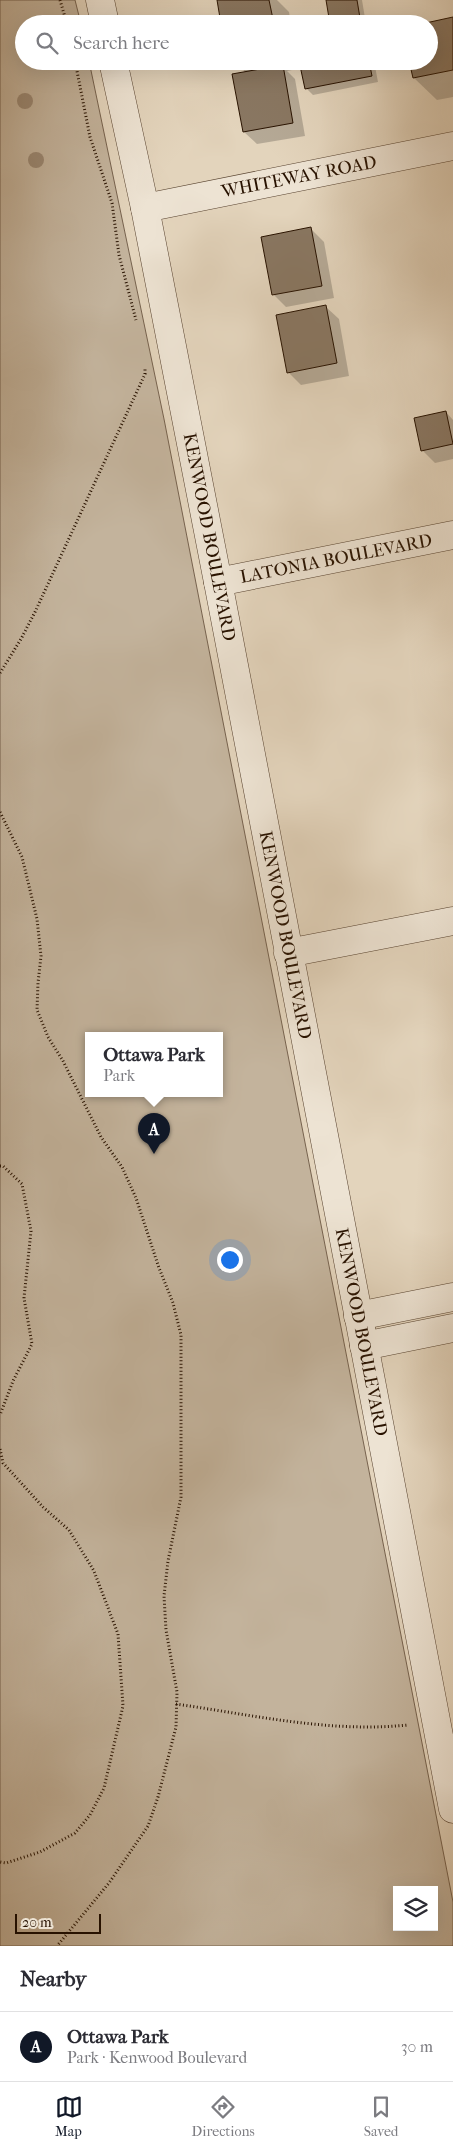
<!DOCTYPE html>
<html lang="en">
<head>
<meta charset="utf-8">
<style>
  body { margin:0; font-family:"IM FELL French Canon",serif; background:#f2f2f3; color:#2b2b33 }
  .controls { position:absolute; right:15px; bottom:15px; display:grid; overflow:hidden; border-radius:0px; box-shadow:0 5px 20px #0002 }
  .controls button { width:45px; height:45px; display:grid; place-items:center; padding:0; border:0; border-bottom:1px solid #e1e1e2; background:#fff; color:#2b2b33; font:25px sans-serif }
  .scale { position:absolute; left:15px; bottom:12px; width:86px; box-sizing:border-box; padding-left:5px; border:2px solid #281200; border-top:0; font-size:14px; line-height:18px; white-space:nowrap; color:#281200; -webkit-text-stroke:4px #ede3d3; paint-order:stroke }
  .you { position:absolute; left:229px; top:1259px; width:18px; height:18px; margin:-12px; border:4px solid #fff; border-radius:50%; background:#1a73e8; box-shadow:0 0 0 8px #1a73e833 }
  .badge { display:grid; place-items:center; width:32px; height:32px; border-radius:50%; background:#111827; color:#fff; font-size:16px; font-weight:700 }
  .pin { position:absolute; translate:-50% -41px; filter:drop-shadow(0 1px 2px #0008) }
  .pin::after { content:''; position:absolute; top:26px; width:18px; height:15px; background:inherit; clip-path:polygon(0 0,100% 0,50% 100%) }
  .popup { position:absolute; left:85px; top:1032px; width:138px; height:65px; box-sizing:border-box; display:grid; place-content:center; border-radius:0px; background:#fff; filter:drop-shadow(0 1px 4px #0005); font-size:16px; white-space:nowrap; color:#7c7c81 }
  .popup b { font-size:19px; color:#2b2b33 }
  .popup::after { content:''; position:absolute; left:50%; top:100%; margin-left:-10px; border:10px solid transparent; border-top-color:#fff }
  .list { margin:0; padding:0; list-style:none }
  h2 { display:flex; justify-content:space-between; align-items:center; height:65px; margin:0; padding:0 20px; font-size:21px }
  h2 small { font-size:16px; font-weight:400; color:#7c7c81 }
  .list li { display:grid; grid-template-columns:32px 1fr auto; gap:15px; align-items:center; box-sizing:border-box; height:70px; padding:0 20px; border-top:1px solid #e1e1e2 }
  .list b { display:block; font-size:19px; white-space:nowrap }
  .list p { margin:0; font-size:16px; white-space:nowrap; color:#7c7c81 }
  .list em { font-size:16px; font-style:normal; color:#7c7c81 }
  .icon { flex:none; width:28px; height:28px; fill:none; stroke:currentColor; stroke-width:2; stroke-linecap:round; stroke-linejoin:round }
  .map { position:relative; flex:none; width:453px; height:1946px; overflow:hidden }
  .search { position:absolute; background:#fff; box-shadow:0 5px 20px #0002; left:15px; right:15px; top:15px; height:55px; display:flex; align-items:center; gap:12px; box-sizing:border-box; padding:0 18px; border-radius:28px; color:#7c7c81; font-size:19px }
  .sheet { height:135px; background:#fff }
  nav { display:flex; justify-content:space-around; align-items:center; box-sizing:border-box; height:70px; border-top:1px solid #e1e1e2; background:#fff; font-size:14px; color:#7c7c81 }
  nav a { display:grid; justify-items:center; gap:2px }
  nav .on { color:#111827 }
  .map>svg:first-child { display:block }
  .green { fill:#c3b39c; stroke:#76624e; fill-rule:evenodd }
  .shadow { fill:#0003 }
  .building { fill:#897762; stroke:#281200 }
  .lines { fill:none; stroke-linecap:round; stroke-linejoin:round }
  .minor-casing { stroke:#57422f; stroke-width:29 }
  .path { stroke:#281200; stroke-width:3; stroke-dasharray:1 2.5; stroke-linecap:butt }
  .minor { stroke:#ede3d3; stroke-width:28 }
  .tree { fill:#9a8873 }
  .labels { text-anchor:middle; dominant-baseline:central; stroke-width:4.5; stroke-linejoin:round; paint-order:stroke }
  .street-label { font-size:18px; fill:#281200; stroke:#ede3d3 }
</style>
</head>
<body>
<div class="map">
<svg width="453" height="1946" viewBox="0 0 453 1946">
  <rect width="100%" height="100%" fill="#e3d4bc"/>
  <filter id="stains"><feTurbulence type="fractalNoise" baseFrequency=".004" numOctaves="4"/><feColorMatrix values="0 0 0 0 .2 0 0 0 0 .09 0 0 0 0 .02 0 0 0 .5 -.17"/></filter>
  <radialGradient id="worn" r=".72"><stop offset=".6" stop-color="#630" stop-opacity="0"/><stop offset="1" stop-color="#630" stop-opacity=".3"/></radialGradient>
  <path class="green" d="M0 0H75L81 24H24V61H89L164 419 453 1902V1946H0ZM219 1035V1093H89V1035ZM397 1890H434V1927H397Z"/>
  <g class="shadow">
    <path d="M218 0H277L289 12 291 24H223Z"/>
    <path d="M327 0H362L366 24H331Z"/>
    <path d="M453 18V97L437 100 414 78 429 61Z"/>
    <path d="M235 61H374L378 82 313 95 306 88 302 68 287 71 295 79 305 136 257 144 244 132 246 73Z"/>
    <path d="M311 229 324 242 334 298 286 307 273 294Z"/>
    <path d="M326 307 339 319 349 376 301 385 288 372Z"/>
    <path d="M446 412 453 420V459L435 463 422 450Z"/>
  </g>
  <g class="building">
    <path d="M217 0H269L274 24H221Z"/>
    <path d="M326 0H357L361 24H330Z"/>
    <path d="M453 17V70L413 78 409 61H429V24H421Z"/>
    <path d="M299 61H369L372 76 305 89Z"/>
    <path d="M283 65 293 123 243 132 232 74Z"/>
    <path d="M311 227 322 286 272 295 261 237Z"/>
    <path d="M326 305 337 363 287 373 276 315Z"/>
    <path d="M446 411 453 444 421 451 414 418Z"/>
  </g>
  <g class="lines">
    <g class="minor-casing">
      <g id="minor">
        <path d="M100 0 105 24"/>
        <path d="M113 61 145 208 218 582 453 1809"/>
        <path d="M145 208 453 146"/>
        <path d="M218 582 453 535"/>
        <path d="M288 953 453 921"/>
        <path d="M358 1316 453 1297"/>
        <path d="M364 1346 453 1328"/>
      </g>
    </g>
    <g class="path">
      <path d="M60 0 67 24"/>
      <path d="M75 61 90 137 112 203 119 255 136 320"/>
      <path d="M0 673 21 639 35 612 145 374V368"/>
      <path d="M0 812 22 857 37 919 41 956 38 983 37 1010 48 1037 63 1061 101 1137 122 1167 136 1198 159 1268 173 1303 181 1335V1497L168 1561 164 1596 166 1630 177 1692 176 1727 158 1797 148 1826 109 1883 57 1946"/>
      <path d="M0 1166H3L22 1184 31 1231 24 1298 32 1344 13 1381 0 1415"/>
      <path d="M0 1449 3 1463 43 1507 69 1530 94 1571 118 1634 123 1706 104 1788 90 1815 75 1833 40 1852 6 1863 0 1862"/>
      <path d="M176 1704C253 1715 330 1733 408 1725"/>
    </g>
    <use href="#minor" class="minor"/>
  </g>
  <g class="tree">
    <circle cx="25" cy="101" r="8"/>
    <circle cx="36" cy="160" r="8"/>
  </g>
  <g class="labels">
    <g class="street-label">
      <text transform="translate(299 177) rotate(-11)">WHITEWAY ROAD</text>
      <text transform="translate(209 537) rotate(79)">KENWOOD BOULEVARD</text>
      <text transform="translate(336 559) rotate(-11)">LATONIA BOULEVARD</text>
      <text transform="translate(285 935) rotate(79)">KENWOOD BOULEVARD</text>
      <text transform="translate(361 1332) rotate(79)">KENWOOD BOULEVARD</text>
    </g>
  </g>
  <rect width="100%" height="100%" filter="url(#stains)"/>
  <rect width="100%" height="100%" fill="url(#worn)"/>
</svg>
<div class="controls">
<button><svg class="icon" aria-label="layers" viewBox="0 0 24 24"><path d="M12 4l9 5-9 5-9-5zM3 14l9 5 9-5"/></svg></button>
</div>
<div class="scale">20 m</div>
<div class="you"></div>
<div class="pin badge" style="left:154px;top:1154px">A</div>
<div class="popup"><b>Ottawa Park</b>Park</div>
<div class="search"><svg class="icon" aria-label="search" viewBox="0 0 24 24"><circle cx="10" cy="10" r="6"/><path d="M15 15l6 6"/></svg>Search here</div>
</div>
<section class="sheet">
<h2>Nearby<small></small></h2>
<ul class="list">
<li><span class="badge">A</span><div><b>Ottawa Park</b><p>Park · Kenwood Boulevard</p></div><em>30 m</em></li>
</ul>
</section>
<nav>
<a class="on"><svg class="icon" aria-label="map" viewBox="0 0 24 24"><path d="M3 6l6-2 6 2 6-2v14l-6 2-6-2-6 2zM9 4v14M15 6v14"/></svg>Map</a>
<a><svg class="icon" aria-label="directions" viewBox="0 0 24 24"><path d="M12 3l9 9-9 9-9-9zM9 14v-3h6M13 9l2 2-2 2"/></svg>Directions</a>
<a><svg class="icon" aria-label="saved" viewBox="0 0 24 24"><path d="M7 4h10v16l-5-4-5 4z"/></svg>Saved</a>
</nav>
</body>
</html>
